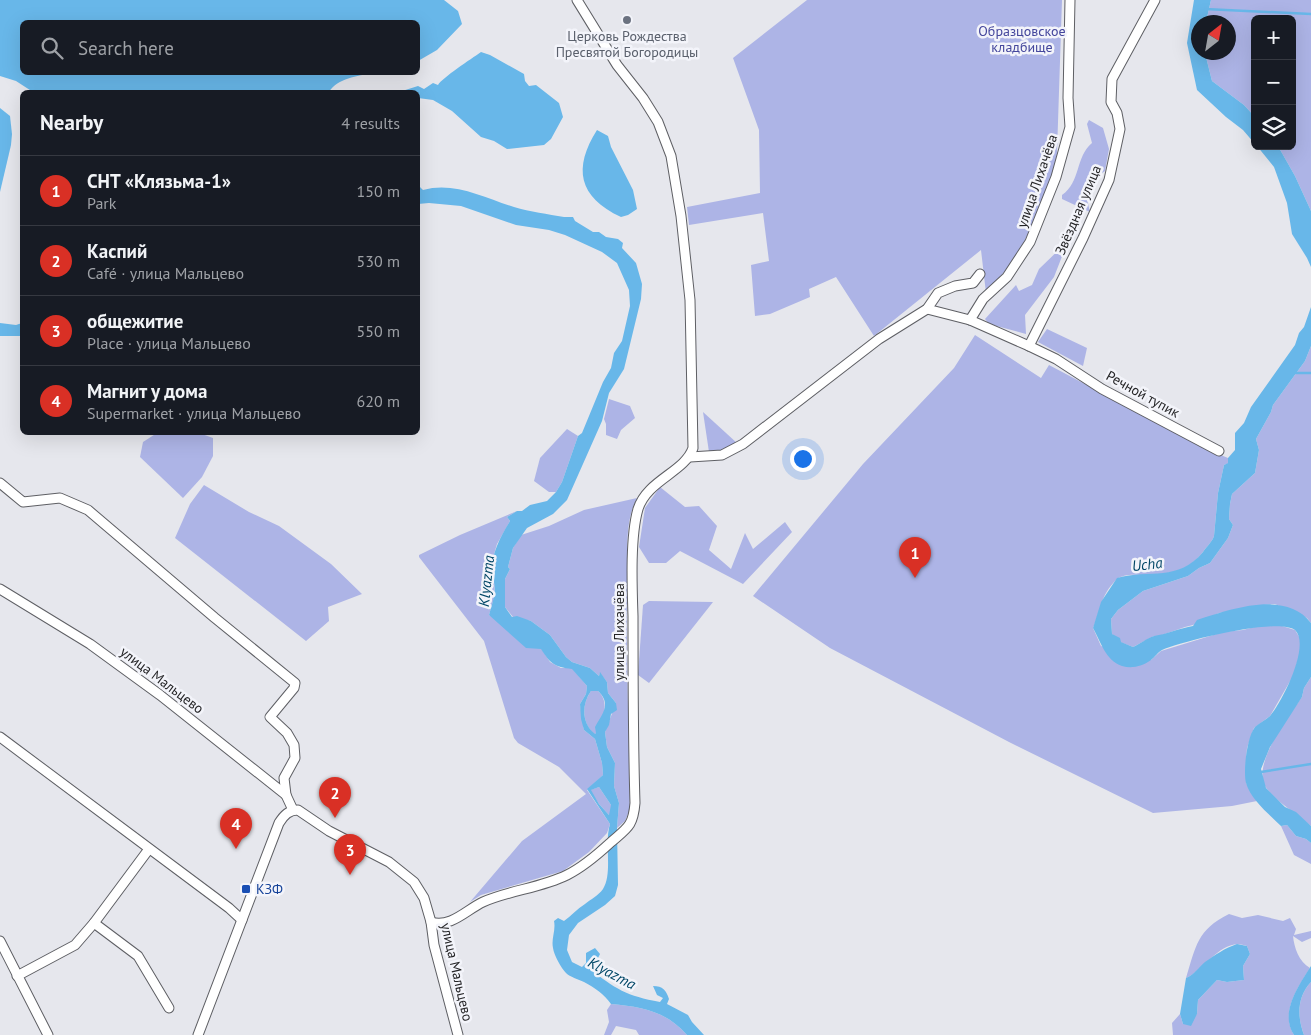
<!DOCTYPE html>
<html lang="en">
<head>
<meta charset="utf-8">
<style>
  body { margin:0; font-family:"PT Sans",sans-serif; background:#242831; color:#f1f3f6 }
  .controls { position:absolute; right:15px; top:15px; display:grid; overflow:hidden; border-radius:8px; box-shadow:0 5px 20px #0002 }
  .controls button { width:45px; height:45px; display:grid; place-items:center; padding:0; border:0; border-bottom:1px solid #363941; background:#171b24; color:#f1f3f6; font:25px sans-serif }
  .compass { position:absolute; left:1191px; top:15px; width:45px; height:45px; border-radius:50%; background:#171b24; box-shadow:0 5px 20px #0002; rotate:31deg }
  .you { position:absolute; left:802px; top:458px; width:18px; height:18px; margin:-12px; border:4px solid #fff; border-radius:50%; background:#1a73e8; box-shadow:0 0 0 8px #1a73e833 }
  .badge { display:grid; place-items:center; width:32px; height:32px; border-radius:50%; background:#d93025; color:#fff; font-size:16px; font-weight:700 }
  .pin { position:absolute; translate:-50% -41px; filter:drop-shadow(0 1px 2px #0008) }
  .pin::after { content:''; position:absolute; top:26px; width:18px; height:15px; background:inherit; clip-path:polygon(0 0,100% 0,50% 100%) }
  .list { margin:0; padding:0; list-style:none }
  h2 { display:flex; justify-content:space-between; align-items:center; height:65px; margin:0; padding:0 20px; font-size:21px }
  h2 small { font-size:16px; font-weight:400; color:#9ea1a6 }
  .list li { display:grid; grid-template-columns:32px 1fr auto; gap:15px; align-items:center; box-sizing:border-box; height:70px; padding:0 20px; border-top:1px solid #363941 }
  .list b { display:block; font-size:19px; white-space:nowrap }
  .list p { margin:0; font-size:16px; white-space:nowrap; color:#9ea1a6 }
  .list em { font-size:16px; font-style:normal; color:#9ea1a6 }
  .icon { flex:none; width:28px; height:28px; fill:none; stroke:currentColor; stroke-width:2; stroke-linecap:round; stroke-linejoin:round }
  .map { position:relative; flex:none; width:1311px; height:1035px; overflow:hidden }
  .search { position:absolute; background:#171b24; box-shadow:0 5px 20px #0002; left:20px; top:20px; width:400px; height:55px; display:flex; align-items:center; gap:12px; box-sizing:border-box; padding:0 18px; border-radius:8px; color:#9ea1a6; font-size:19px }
  .panel { position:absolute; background:#171b24; box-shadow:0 5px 20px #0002; left:20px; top:90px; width:400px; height:345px; border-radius:8px }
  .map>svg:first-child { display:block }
  .green { fill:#adb4e6 }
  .water { fill:#68b7e9; fill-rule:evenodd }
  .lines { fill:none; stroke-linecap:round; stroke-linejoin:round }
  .stream { stroke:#68b7e9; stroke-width:2.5 }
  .minor-casing { stroke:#5e5f64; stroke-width:11 }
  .minor { stroke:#fff; stroke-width:9 }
  .worship-dot { fill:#6b7280; stroke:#f3f4fa; stroke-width:2 }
  .transit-dot { fill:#1a4fb4; stroke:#f3f4fa; stroke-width:2 }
  .labels { text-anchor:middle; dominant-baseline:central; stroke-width:5; stroke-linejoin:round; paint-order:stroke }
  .park-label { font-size:14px; fill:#44469c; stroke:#f3f4fa }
  .worship-label { font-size:14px; fill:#5b616d; stroke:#f3f4fa }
  .street-label { font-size:14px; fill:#252527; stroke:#f3f4fa }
  .transit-label { font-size:14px; fill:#164399; stroke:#f3f4fa; text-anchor:start }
  .water-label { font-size:15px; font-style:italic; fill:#014666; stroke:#f3f4fa }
</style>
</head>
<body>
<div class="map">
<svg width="1311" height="1035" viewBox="0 0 1311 1035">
  <rect width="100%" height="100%" fill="#e6e7ed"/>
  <g class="green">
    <path d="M807 0H1062L1056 183 1038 211 1018 256 986 293 981 250 874 336 836 277 809 289 810 297 770 314 755 316 751 265 769 261 763 213 689 225 687 207 760 193 759 130 733 58Z"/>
    <path d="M1211 0H1311V211L1295 176 1278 146H1292V19H1255V117L1244 105 1212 81 1205 53 1228 52V22H1206Z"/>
    <path d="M1089 120 1103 128 1109 149 1105 171 1084 187 1090 212 1062 199V195C1081 182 1075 157 1092 143L1087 124Z"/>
    <path d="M1068 241 1054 277 1025 315 1026 334 989 324 985 319 1016 285 1019 291 1032 285 1039 269Z"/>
    <path d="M1047 329 1087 348 1083 366 1038 342Z"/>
    <path d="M975 335 1041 378 1049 365 1211 451 1228 458 1229 463 1224 465 1218 493 1214 536C1212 542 1207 546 1203 552 1187 572 1170 574 1145 575 1136 575 1123 573 1116 580 1100 596 1101 610 1093 628L1101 646 1151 660 1161 651 1223 632 1243 630 1258 626H1282L1295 630 1301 640 1300 653 1293 676 1270 716 1254 728 1247 748 1246 760V783L1257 801 1232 806 1153 813 1009 742 830 648 753 596 863 464 954 368Z"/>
    <path d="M1311 346V623L1307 618 1275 604 1262 605 1219 613 1193 625 1185 627 1159 636H1154L1133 647 1120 642 1112 634 1111 619 1118 610 1143 591 1188 576 1199 568 1210 563 1228 538 1233 525 1229 519 1230 504 1232 494 1255 473 1259 450 1256 439 1271 412 1273 405 1305 361Z"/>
    <path d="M609 399 630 406 635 418 621 430 617 439 606 435V424L604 419Z"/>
    <path d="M703 412 738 444 719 453 709 452Z"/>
    <path d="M567 429 578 436 562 482 556 492H549L534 481 540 458Z"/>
    <path d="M157 433H199L213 438V456L202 477 183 498 140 457 143 442Z"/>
    <path d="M204 485 249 512 279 526 331 564 362 594 328 607 329 621 306 641 175 538 190 504Z"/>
    <path d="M660 487 685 507 699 506 717 526 709 550 731 569 745 533 753 549 785 522 792 532 743 584 680 551 666 563H649L639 547 645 508Z"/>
    <path d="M637 498C624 523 628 553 627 580 626 656 629 733 630 809L625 821 617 828 619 803 614 786 615 763 607 747 605 732 616 703 608 693 607 682 600 673 599 676 590 668 572 662 566 657 550 635 531 621 513 617 505 607V579L510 569 508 567 513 548 521 535 549 526 584 510Z"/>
    <path d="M517 511 507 517 510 521 497 544 491 564 495 579 494 598 489 615 541 648 550 662 561 668H572L587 686 586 694 580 704 584 730 595 739 602 763 603 775 587 790 610 824 607 833 589 852 563 871 481 895 470 902 522 841 586 794 559 767 518 743 514 738 484 641 419 557V555L460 535Z"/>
    <path d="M649 601 713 602 649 683 638 675 643 605Z"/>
    <path d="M1311 677V826C1297 814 1278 803 1267 789 1249 767 1289 716 1302 697L1304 688Z"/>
    <path d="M591 691H598C611 703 602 721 595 735 582 724 581 705 591 691Z"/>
    <path d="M599 787 611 805V814L609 815 599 804 590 790Z"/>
    <path d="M1287 825 1296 836 1306 839 1311 843V864L1294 855 1281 826Z"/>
    <path d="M1229 914 1242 918 1258 915 1283 921 1290 918 1296 929 1294 935 1311 931V938L1302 942 1293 936C1294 947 1299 962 1310 968 1298 987 1280 1013 1294 1035H1173L1172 1023 1180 1014 1183 1024 1197 1014 1198 1000 1217 980 1227 982 1244 980 1243 966 1250 954 1247 946C1222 936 1206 969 1186 978 1196 946 1197 930 1229 914Z"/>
    <path d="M1311 982V1035H1304C1297 1016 1297 997 1311 982Z"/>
    <path d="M611 1004C642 1007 666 1011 687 1035H639L636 1030 616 1026 611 1035H604L609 1022 607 1010Z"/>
  </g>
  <g class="water">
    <path d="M0 0H444L458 11 462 24 437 50 418 61V22H22V72L373 73C357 76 338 78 329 92H33L16 81 0 76Z"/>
    <path d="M1194 0H1211L1206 22H1198V52L1205 53 1212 81 1244 105 1255 117V144L1243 130 1226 117 1197 90 1187 43Z"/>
    <path d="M481 52 490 55 524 74 525 81 529 86 536 85 559 103 563 117 551 139 544 145 507 149 494 141 481 137 452 111 433 100 418 98V92H399L418 86 424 89 433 83 438 85C442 78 471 59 481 52Z"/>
    <path d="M0 108 10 116 12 134 11 145 0 192Z"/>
    <path d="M597 130 608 136 611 147 633 190 637 209 628 215 621 217C578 197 573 168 597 130Z"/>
    <path d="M1257 146H1278L1295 176 1311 211V267L1307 258 1292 234 1287 203 1274 167Z"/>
    <path d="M418 185 423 190C454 181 485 198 514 207 530 212 548 214 564 217H573L575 221 593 232H599L606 237 618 239 623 243 622 248 636 263 642 284 641 299 624 369 609 393 602 421 567 500 553 514 527 528 513 548 508 567 510 569 505 579V607L512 617 517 616 531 621 550 635 566 657 572 662 590 668 599 676 600 672 607 682 608 693 616 703 617 710 611 714 609 725 605 732 607 747 615 763 614 786 619 803 617 828 618 885 615 896 605 905 578 923 569 935 567 950 572 962 582 967 586 963V953L595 948 600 954 596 962 589 968C615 989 627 996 660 1002L663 998 657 995 653 986C663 986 666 990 669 999L667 1004 688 1015 692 1022 704 1035H687C666 1011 642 1007 611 1004 604 994 595 988 584 982 578 979 570 977 566 973 561 968 554 955 553 948 551 939 556 930 554 921L558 918 564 921C571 916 577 909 585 904 591 899 598 896 603 889 613 873 604 843 610 824L587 789 603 775 602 763 595 739 584 730 581 719 580 704 586 694 587 686 572 669C554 667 550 663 541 649L526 648 489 615C493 601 499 585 490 573 493 552 499 539 510 521L507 517 517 511H522L530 505 547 501 556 492 562 482 578 436 582 433 603 382 611 368 614 353 622 341 630 306 629 290 617 263 602 252 565 235 549 230 516 225 461 206 429 203 418 204ZM591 691H598C612 704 602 714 595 727L596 733 595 734C582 724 581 705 591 691ZM599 787 611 805 609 815 599 804 591 790Z"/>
    <path d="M1311 307V346L1305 361 1273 405 1271 412 1256 439 1259 450 1255 473 1232 494 1230 504 1229 519 1233 525 1228 538 1210 563 1199 568 1188 576 1143 591 1118 610 1111 619 1112 634 1120 638 1121 642 1133 647C1140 644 1147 638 1154 636 1167 634 1180 628 1193 626L1197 620C1229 610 1286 589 1311 623V677L1304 688 1302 697 1270 747 1261 769 1266 788 1285 807 1296 812 1311 826V843L1306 839 1296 836 1287 825 1281 826C1269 814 1251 800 1246 783 1243 770 1247 737 1255 727 1259 723 1266 720 1270 716 1282 702 1311 645 1295 630 1278 617 1183 641 1162 650 1158 652 1155 657 1151 660 1143 666 1132 669 1122 666 1105 660 1101 642 1093 628L1101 602 1117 578C1150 569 1178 582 1203 552 1207 546 1212 542 1214 536L1218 493 1224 465 1228 463V458L1235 450V433L1244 423 1251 407 1295 345 1299 333 1304 327Z"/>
    <path d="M0 323 16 325 22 323V336H0Z"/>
    <path d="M1237 944 1247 946 1250 954 1243 966 1244 980 1227 982 1217 980 1198 1000 1197 1014 1191 1026 1183 1024 1180 1014 1186 978C1195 974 1198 968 1205 962 1215 955 1225 948 1237 944Z"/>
    <path d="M1311 966V982C1297 997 1297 1016 1304 1035H1294C1279 1013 1299 985 1311 966Z"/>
  </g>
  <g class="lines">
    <g class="stream">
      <path d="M1205 9 1311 14"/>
      <path d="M1296 373H1311"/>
      <path d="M1261 772 1311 764"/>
    </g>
    <g class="minor-casing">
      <g id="minor">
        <path d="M927 309 970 320 1029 346 1056 359 1102 389 1219 451"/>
        <path d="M970 320 983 299 1007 277 1030 242 1056 177 1070 127 1068 98 1070 0"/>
        <path d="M1029 346 1083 238 1109 180 1120 129 1117 113 1111 102 1112 79 1155 0"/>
        <path d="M690 457 722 455 743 444 879 339 927 309 938 293 955 286 973 283 980 274"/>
        <path d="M0 483 23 502 60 498 88 510 215 618 295 683 294 688 270 717 287 733 294 745 295 758 284 778 286 795"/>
        <path d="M0 589 90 644 160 695 286 795 293 810"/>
        <path d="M0 737 229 908 242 920"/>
        <path d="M431 922C451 928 466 910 483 902 510 890 541 888 567 875 583 867 597 855 610 843 627 828 633 827 635 803 633 741 633 678 633 616 632 586 630 537 638 509 647 480 685 472 693 448L690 300 681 216 671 156 658 122 643 98 617 65 577 0"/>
        <path d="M94 923 138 956 169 1008"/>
        <path d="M0 941 48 1035"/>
        <path d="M17 976 75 945 94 923 149 849"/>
        <path d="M198 1035 279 823C284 815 289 810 298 810L329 831 389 862 414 882 424 898 431 922 434 945 458 1035"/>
      </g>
    </g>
    <use href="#minor" class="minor"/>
  </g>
  <circle class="worship-dot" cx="627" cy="20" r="5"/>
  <rect class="transit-dot" x="241" y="884" width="10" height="10" rx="2.5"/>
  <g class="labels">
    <g class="park-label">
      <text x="1022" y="31">Образцовское<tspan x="1022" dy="16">кладбище</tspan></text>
    </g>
    <g class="worship-label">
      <text x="627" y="36">Церковь Рождества<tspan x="627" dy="16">Пресвятой Богородицы</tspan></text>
    </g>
    <g class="street-label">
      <text transform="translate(1037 181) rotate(-71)">улица Лихачёва</text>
      <text transform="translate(1078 210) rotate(-67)">Звёздная улица</text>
      <text transform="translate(1143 394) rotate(29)">Речной тупик</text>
      <text transform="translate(619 632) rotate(-90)">улица Лихачёва</text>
      <text transform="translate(162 680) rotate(37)">улица Мальцево</text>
      <text transform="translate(457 972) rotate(77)">улица Мальцево</text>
    </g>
    <g class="transit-label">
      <text x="256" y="889">КЗФ</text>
    </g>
    <g class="water-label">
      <text transform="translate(1147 564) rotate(-7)">Ucha</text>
      <text transform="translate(486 581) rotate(-84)">Klyazma</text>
      <text transform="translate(612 973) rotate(28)">Klyazma</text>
    </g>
  </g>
</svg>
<div class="controls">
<button>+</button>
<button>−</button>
<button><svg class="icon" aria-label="layers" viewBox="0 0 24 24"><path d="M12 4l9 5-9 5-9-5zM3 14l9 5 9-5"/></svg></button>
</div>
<svg class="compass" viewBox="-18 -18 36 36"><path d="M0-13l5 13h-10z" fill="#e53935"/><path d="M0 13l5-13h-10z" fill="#9ea1a6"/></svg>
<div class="you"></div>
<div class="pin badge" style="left:915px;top:578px">1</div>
<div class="pin badge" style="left:335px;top:818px">2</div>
<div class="pin badge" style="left:350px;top:875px">3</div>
<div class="pin badge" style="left:236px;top:849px">4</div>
<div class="search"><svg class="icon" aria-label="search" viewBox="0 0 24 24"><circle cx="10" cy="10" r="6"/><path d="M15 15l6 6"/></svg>Search here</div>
<section class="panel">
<h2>Nearby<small>4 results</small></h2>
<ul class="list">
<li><span class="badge">1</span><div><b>СНТ «Клязьма-1»</b><p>Park</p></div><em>150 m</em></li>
<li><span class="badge">2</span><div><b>Каспий</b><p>Café · улица Мальцево</p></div><em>530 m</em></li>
<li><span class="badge">3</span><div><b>общежитие</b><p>Place · улица Мальцево</p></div><em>550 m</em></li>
<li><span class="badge">4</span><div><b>Магнит у дома</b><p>Supermarket · улица Мальцево</p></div><em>620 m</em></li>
</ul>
</section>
</div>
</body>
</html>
